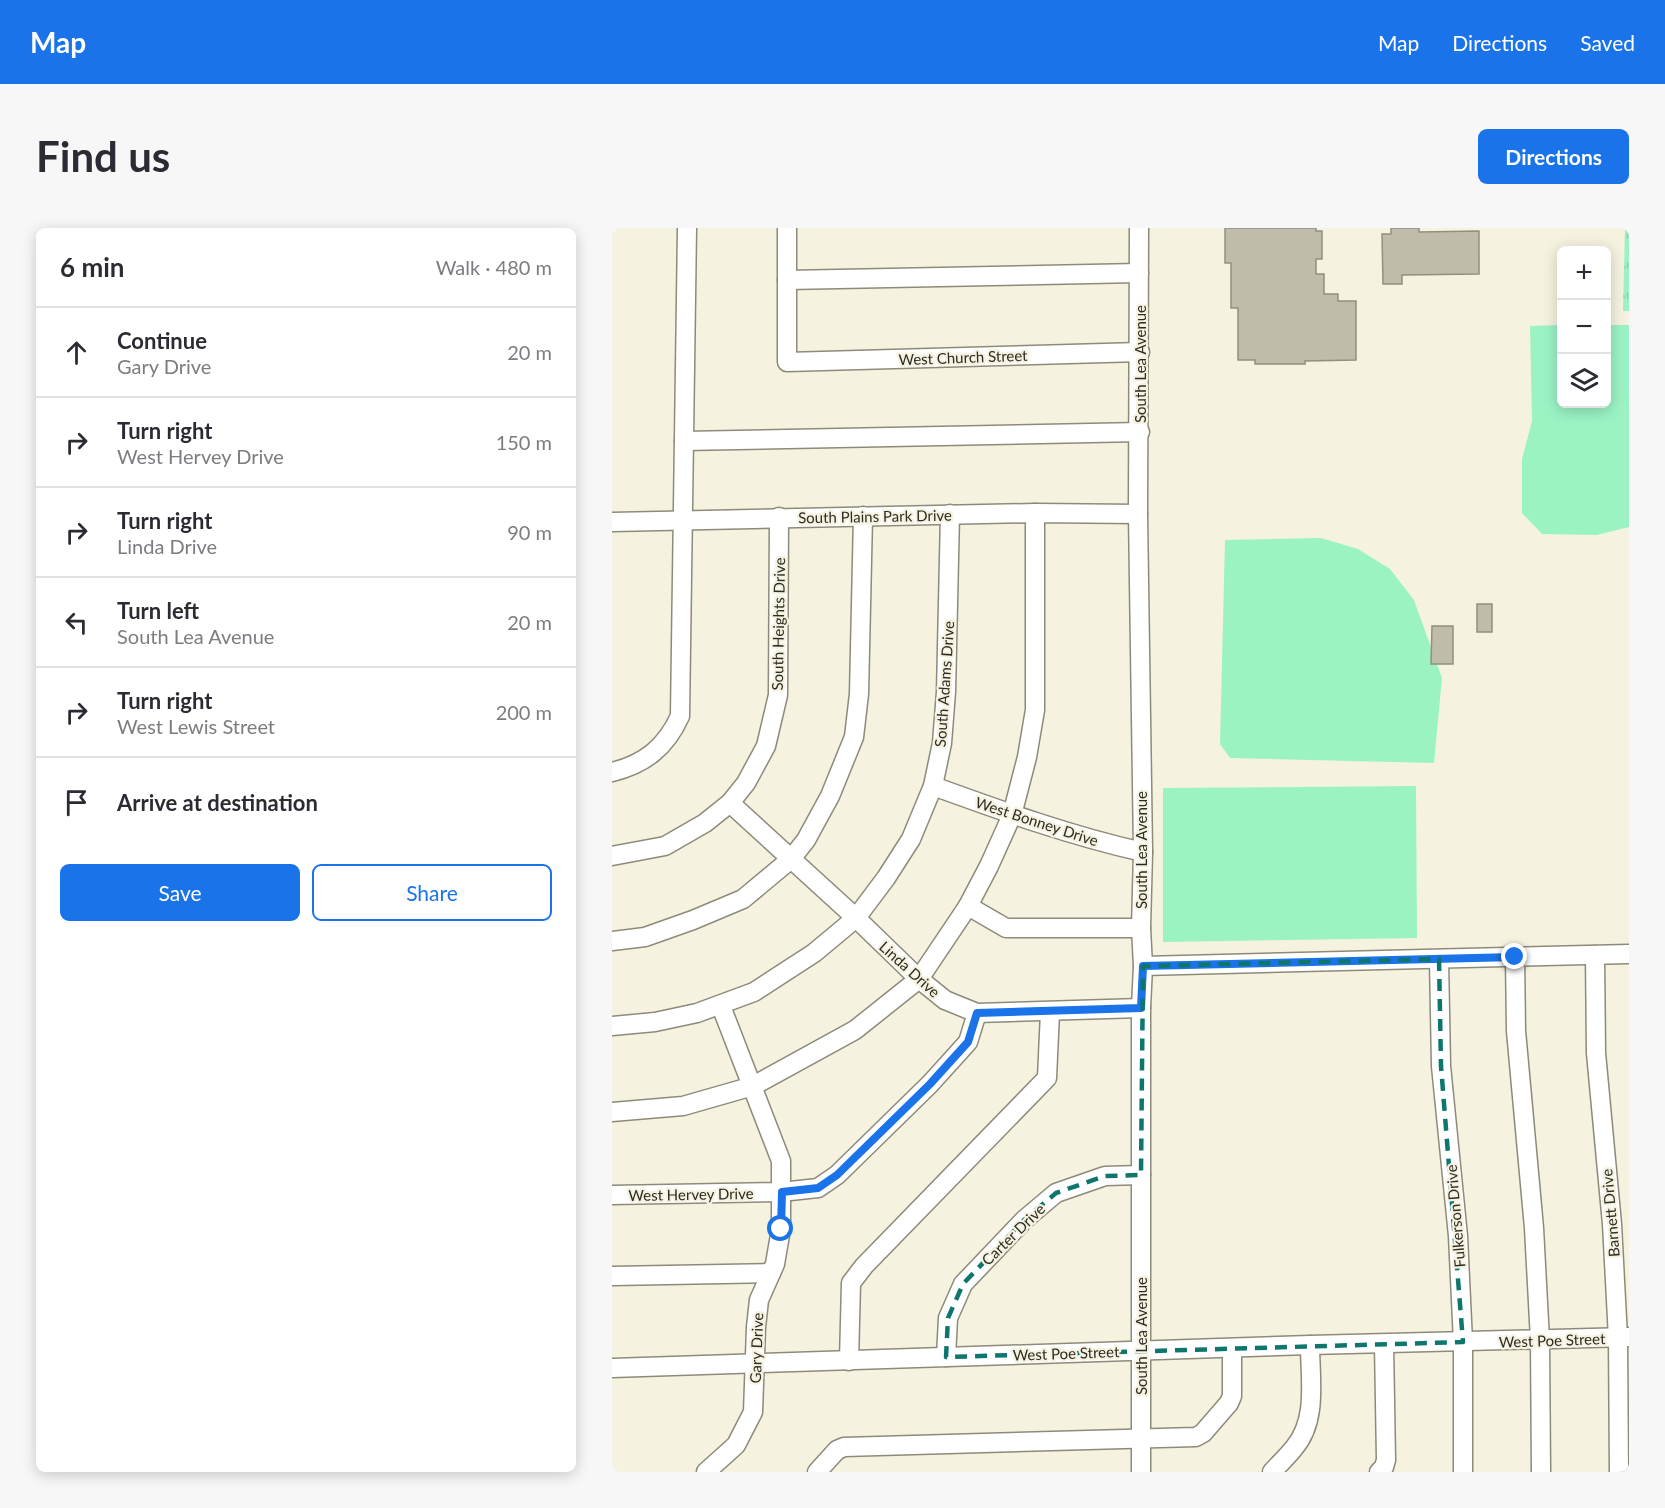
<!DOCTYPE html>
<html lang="en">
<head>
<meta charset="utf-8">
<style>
  body { margin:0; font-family:Lato,sans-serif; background:#f7f7f7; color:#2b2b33 }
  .controls { position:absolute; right:18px; top:18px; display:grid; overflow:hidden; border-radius:9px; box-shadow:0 3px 15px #0003 }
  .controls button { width:54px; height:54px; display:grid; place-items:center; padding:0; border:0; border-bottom:2px solid #e1e1e2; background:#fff; color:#2b2b33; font:30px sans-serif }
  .stop { position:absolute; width:18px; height:18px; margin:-14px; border:4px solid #1a73e8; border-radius:50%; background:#fff }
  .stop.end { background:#1a73e8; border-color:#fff; box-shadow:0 2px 6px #0008 }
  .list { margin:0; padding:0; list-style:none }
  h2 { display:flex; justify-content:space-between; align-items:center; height:78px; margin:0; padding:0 24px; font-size:26px }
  h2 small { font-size:20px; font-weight:400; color:#7c7c81 }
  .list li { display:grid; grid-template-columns:39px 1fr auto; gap:18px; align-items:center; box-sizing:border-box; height:90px; padding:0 24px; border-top:2px solid #e1e1e2 }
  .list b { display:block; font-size:22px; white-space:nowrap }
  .list p { margin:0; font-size:20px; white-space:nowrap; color:#7c7c81 }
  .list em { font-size:20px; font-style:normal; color:#7c7c81 }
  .actions { display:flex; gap:12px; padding:18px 24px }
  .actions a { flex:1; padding:14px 0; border:2px solid #1a73e8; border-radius:9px; text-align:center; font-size:21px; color:#1a73e8 }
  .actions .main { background:#1a73e8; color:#fff }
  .icon { flex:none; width:33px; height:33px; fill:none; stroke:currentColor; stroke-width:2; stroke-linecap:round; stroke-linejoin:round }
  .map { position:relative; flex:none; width:1017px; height:1244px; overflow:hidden; border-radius:9px }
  header { display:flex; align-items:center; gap:36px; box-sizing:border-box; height:84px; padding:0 30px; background:#1a73e8; color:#fff }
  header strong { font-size:28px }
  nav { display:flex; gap:33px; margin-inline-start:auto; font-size:21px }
  .intro { display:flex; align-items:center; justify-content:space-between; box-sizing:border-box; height:144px; padding:0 36px }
  h1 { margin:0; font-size:42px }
  .button { padding:15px 27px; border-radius:9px; background:#1a73e8; color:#fff; font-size:21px; font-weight:700 }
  main { display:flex; gap:36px; padding:0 36px }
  aside { flex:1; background:#fff; border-radius:9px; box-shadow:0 3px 15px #0003 }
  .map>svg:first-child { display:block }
  .grass { fill:url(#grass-tufts) }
  .pitch { fill:#9bf3c4 }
  .building { fill:#c0bcab; stroke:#938f7f; stroke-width:1.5 }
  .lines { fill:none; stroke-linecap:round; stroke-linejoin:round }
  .minor-casing { stroke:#8e8a7a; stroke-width:21 }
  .minor { stroke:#fff; stroke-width:18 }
  .route { stroke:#1a73e8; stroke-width:8 }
  .marked { fill:none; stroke:#0f766e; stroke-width:4.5; stroke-dasharray:12 8; stroke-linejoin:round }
  .labels { text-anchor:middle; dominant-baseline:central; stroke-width:4.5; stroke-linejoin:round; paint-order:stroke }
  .street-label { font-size:15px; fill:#2d2b25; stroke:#f5f2df }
</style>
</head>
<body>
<header>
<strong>Map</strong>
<nav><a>Map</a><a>Directions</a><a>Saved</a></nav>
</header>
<div class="intro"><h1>Find us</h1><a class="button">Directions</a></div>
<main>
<aside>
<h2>6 min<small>Walk · 480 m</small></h2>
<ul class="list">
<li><svg class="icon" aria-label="ahead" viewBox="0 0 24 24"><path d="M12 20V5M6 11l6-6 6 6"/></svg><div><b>Continue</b><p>Gary Drive</p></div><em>20 m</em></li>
<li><svg class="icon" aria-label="right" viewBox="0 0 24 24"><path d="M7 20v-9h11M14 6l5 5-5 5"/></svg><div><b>Turn right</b><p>West Hervey Drive</p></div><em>150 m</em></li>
<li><svg class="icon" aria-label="right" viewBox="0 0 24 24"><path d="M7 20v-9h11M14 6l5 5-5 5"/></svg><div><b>Turn right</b><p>Linda Drive</p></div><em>90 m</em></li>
<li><svg class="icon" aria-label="left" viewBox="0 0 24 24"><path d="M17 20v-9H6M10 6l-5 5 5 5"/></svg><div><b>Turn left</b><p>South Lea Avenue</p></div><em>20 m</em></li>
<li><svg class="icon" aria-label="right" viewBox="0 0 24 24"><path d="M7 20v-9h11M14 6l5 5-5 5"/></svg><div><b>Turn right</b><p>West Lewis Street</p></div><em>200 m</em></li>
<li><svg class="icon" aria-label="arrive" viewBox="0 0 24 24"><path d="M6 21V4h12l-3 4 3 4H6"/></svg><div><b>Arrive at destination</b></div></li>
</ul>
<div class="actions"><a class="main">Save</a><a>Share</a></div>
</aside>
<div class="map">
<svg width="1017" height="1244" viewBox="0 0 1017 1244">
  <defs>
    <pattern id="grass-tufts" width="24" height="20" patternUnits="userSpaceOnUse" patternTransform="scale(1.5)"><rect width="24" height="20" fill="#9bf3c4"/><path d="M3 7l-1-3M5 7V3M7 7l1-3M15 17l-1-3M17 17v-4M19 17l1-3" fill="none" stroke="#86d0a8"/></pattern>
  </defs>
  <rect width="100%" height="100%" fill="#f5f2df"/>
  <path class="grass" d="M1013 0H1017V83H1011Z"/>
  <g class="pitch">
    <path d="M949 97 950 176H994L995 97H1017V299L985 307 930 306 910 285V231L920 193 918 98Z"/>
    <path d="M709 310 746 321 778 341 802 372 830 450 822 535 618 530 608 516 613 312Z"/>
    <path d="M804 558 805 710 551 714V560Z"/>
  </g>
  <g class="building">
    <path d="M613 0H704V3H710V31H704V46H712V66H726V73H744V132L693 133V136H643V132H626V80H619V35H613Z"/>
    <path d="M779 0H807V4L867 3V46L790 47V56H771L770 6H779Z"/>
    <rect x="865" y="376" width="15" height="28"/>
    <path d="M820 398H841V436H819Z"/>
  </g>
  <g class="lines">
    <g class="minor-casing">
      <g id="minor">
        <path d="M175 0V134L528 124"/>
        <path d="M527 0 526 286 531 624 529 700 531 738 529 780V1244"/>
        <path d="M175 52 527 45"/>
        <path d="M72 213 528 204"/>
        <path d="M0 294 423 285 526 286"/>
        <path d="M0 544C33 536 54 519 68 488L75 0"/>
        <path d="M321 558C390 583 459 608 531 624"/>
        <path d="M118 575 244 690 307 751 333 772 365 785 529 780"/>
        <path d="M0 628 53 618 93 595 118 575 134 555 154 518 166 467 167 289"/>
        <path d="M356 678 394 700H529"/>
        <path d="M0 713 33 709 81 692 131 671 179 631 194 612 218 568 242 509 247 466 251 288"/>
        <path d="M983 727 984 825 1000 996 1006 1110 1007 1244"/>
        <path d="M903 729 904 803 922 1000 928 1112 929 1244"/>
        <path d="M827 731 829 838 846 1008 851 1114V1244"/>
        <path d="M531 738 1017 726"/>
        <path d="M0 798 43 794 85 785 142 764 202 725 244 690 274 650 299 611 321 558 330 515 334 464 338 286"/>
        <path d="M0 884 71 878 141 858 243 802 307 751 356 678 377 638 400 587 415 529 423 482V285"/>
        <path d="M0 967 169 964 206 960 225 947 318 856 356 814 365 785"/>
        <path d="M0 1048 159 1045"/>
        <path d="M334 1129 336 1090 351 1056 412 992 444 965 493 948 529 947"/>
        <path d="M237 1133 239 1055 252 1038 435 850 438 784"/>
        <path d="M0 1140 698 1117 1017 1109"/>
        <path d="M94 1244 124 1217 141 1184 144 1099 147 1072 163 1036 169 1001V933L109 778"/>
        <path d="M205 1244 225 1222 232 1219 584 1209 591 1205 617 1175 620 1168V1120"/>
        <path d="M660 1244C667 1236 675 1229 682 1220 706 1192 698 1151 698 1117"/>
        <path d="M767 1244 772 1239 774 1232 772 1116"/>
      </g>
    </g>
    <use href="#minor" class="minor"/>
  </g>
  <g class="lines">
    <path class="route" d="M169 1001 170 964 206 960 225 947 318 856 356 814 365 785 529 780 531 738 903 729"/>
  </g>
  <path class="marked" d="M827 731 829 838 851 1114 334 1129 336 1090 351 1056 412 992 444 965 493 948 529 947 531 738Z"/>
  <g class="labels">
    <g class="street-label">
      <text transform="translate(351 129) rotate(-2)">West Church Street</text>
      <text transform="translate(528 136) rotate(-90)">South Lea Avenue</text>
      <text transform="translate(263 288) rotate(-1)">South Plains Park Drive</text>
      <text transform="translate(166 396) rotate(-89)">South Heights Drive</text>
      <text transform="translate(332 456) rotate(-86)">South Adams Drive</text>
      <text transform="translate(425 593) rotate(18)">West Bonney Drive</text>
      <text transform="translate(529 622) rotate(-90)">South Lea Avenue</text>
      <text transform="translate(298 741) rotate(42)">Linda Drive</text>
      <text transform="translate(79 966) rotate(-1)">West Hervey Drive</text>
      <text transform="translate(998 985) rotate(-95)">Barnett Drive</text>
      <text transform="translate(843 988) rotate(-95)">Fulkerson Drive</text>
      <text transform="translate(401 1006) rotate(-44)">Carter Drive</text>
      <text transform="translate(529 1108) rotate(-90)">South Lea Avenue</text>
      <text transform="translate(940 1112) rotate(-2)">West Poe Street</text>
      <text transform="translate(144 1120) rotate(-88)">Gary Drive</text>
      <text transform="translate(454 1125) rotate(-2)">West Poe Street</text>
    </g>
  </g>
</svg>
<div class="controls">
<button>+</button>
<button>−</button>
<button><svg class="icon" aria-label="layers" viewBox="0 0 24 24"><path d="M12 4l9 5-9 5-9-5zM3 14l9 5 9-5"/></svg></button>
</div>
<div class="stop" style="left:169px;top:1001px"></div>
<div class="stop end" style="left:903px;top:729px"></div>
</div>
</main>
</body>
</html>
